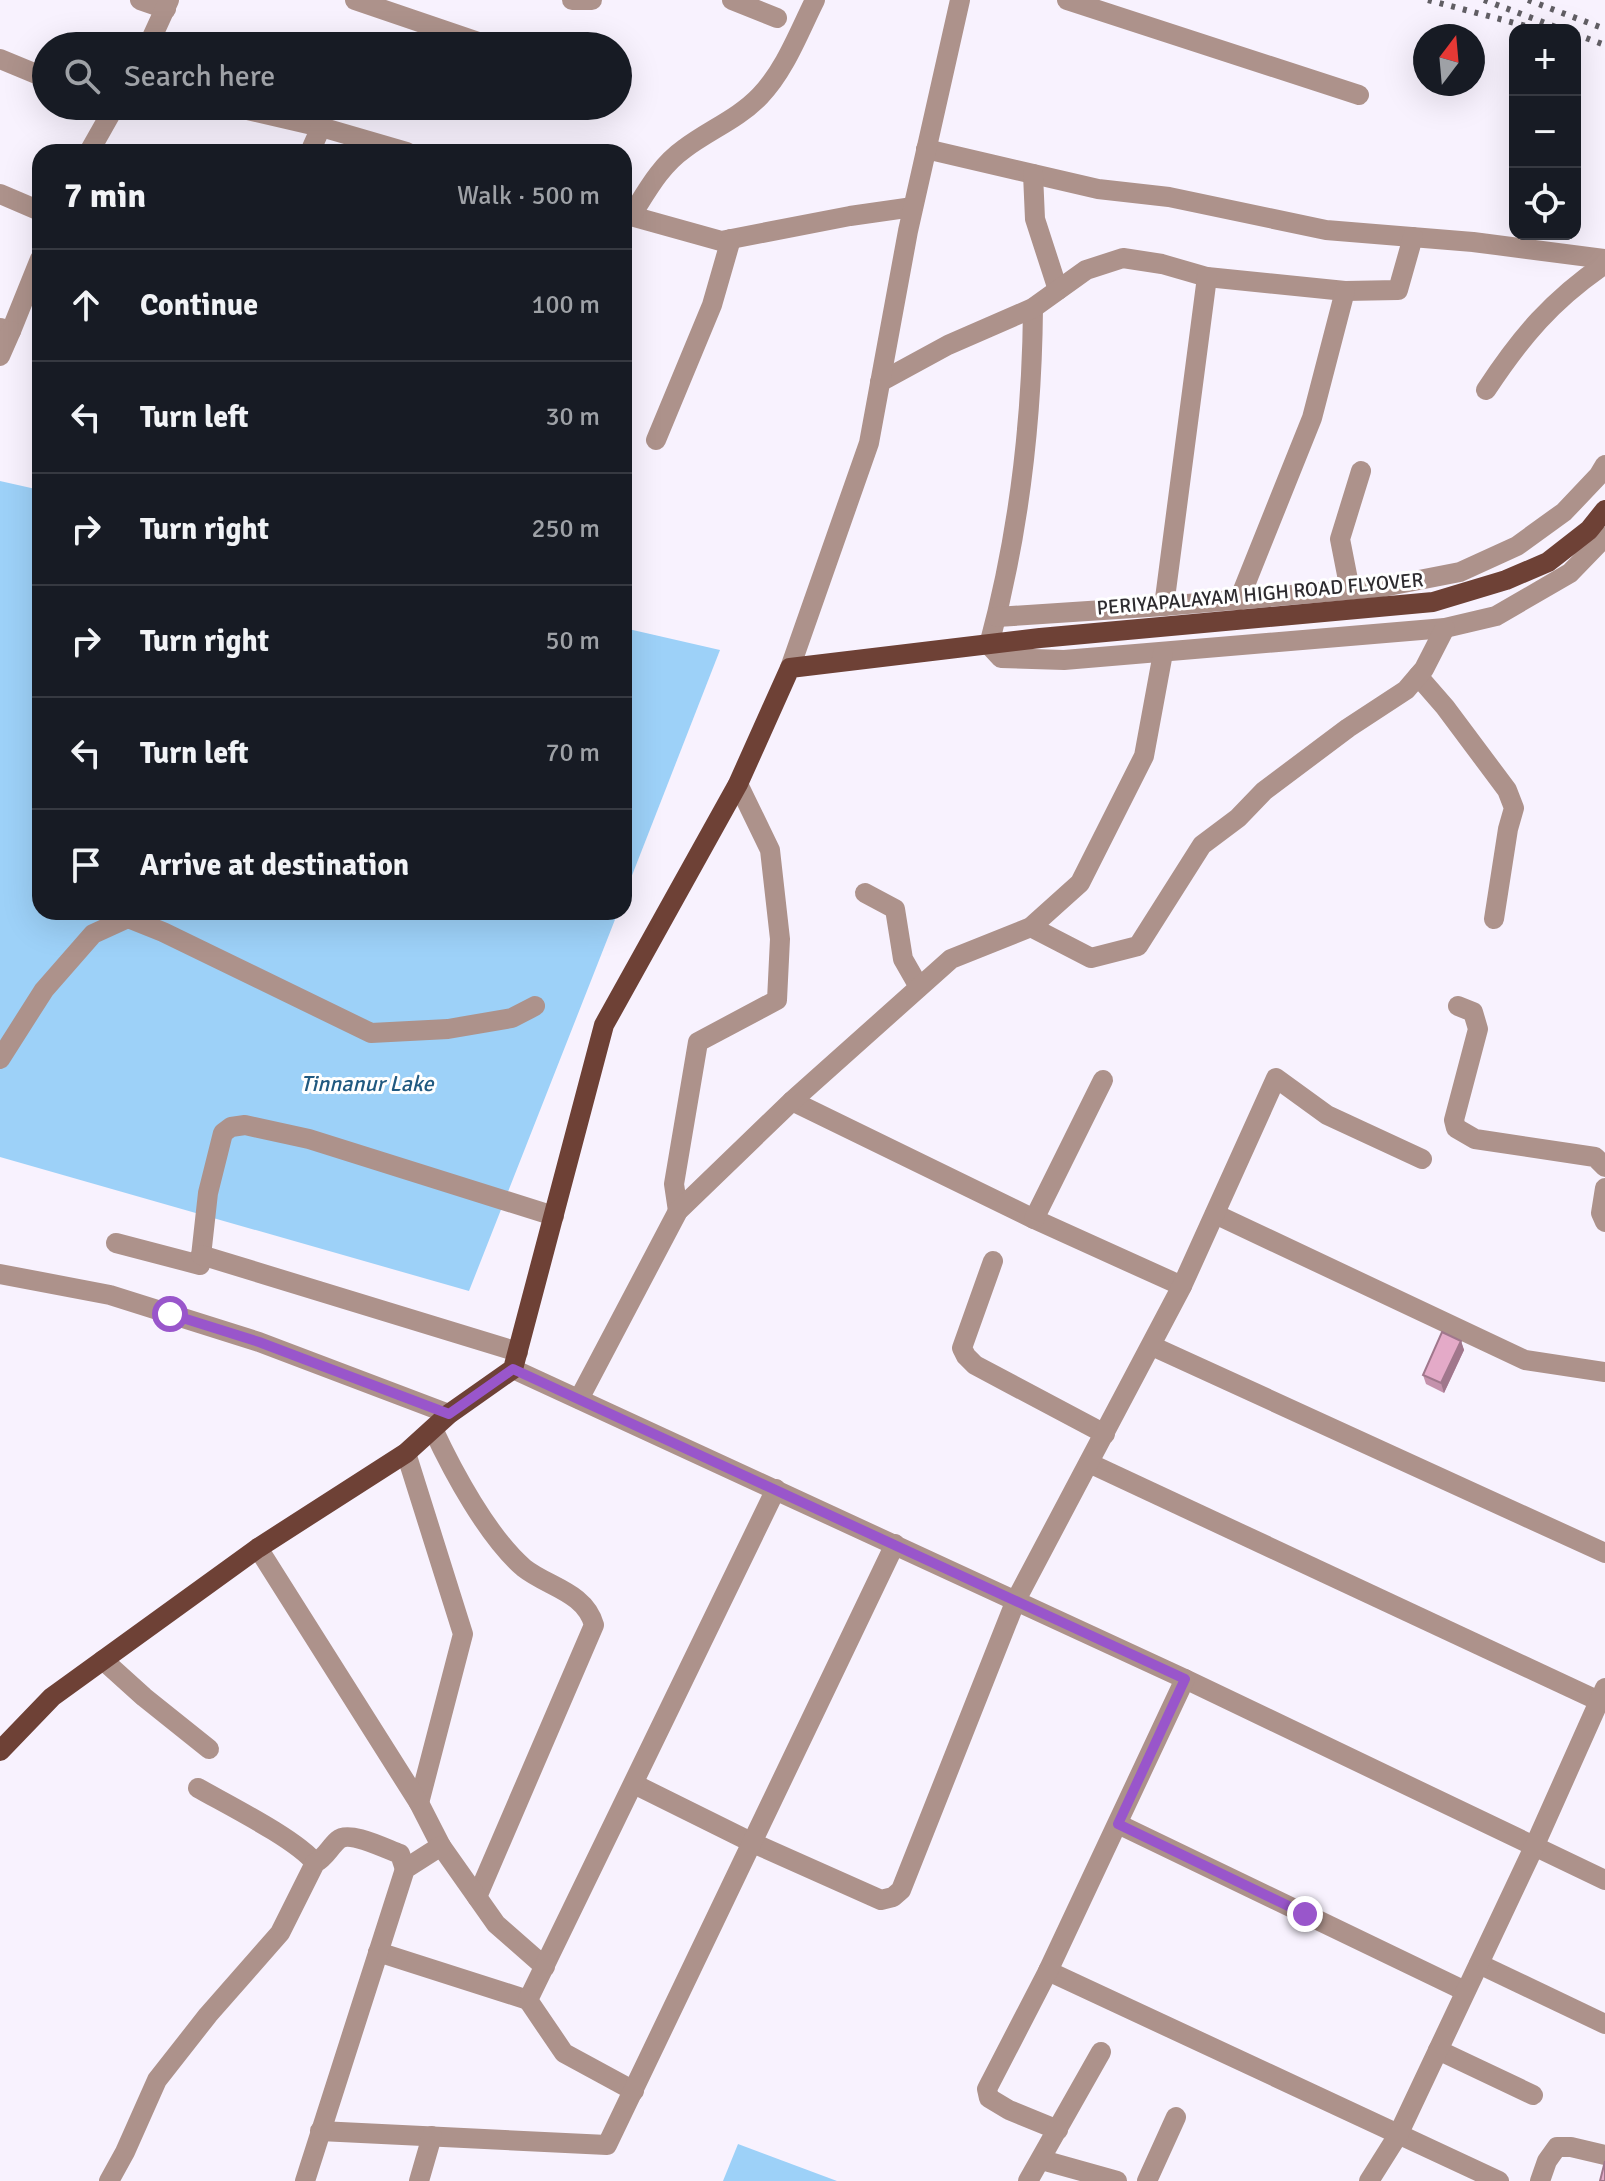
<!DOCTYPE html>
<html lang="en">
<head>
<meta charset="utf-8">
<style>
  body { margin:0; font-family:Signika,sans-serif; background:#20242c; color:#f1f3f6 }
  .controls { position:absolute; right:24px; top:24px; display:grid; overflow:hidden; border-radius:16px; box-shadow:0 8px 32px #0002 }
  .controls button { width:72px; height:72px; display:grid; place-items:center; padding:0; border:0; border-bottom:2px solid #363941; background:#171b24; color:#f1f3f6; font:40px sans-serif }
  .compass { position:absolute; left:1413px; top:24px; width:72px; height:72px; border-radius:50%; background:#171b24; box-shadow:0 8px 32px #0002; rotate:16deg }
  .stop { position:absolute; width:24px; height:24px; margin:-18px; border:6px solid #9956cb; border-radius:50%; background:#fff }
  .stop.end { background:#9956cb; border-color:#fff; box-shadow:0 2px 8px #0008 }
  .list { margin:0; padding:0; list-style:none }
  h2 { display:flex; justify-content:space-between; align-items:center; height:104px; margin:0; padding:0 32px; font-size:34px }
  h2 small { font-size:26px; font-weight:400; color:#9ea1a6 }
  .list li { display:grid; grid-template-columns:52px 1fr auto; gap:24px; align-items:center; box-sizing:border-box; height:112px; padding:0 32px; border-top:2px solid #363941 }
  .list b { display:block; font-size:30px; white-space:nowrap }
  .list em { font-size:26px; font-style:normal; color:#9ea1a6 }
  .icon { flex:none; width:44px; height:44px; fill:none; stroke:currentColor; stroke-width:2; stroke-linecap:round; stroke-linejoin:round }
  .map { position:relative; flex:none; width:1605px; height:2181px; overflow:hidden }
  .search { position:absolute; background:#171b24; box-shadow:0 8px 32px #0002; left:32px; top:32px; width:600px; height:88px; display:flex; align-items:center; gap:20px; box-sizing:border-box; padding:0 28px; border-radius:44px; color:#9ea1a6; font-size:30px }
  .panel { position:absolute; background:#171b24; box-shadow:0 8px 32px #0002; left:32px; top:144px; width:600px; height:776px; border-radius:24px }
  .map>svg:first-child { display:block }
  .water { fill:#9dd1f8 }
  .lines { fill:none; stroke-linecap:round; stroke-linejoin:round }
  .minor { stroke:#ad928b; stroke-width:20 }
  .major { stroke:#6e4136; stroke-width:20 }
  .rail { stroke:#615e64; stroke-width:6; stroke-dasharray:4 8; stroke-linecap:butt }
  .wall { fill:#c492ac }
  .shaded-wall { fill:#a0778c }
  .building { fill:#e4aac8; stroke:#a0778c; stroke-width:2 }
  .route { stroke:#9956cb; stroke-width:10 }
  .labels { text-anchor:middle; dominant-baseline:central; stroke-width:6; stroke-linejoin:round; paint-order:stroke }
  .street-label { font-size:20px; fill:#2d2b2f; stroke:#fff }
  .water-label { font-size:22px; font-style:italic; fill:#205980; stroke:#fff }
</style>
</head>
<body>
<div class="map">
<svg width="1605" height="2181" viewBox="0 0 1605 2181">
  <rect width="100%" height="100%" fill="#f8f2fe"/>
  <g class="water">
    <path d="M0 481 40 490V912H618L469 1291 0 1157Z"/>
    <path d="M624 628 720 650 624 896Z"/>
    <path d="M738 2144 837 2181H723Z"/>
  </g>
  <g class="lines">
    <g class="minor">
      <path d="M140 0 166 9"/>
      <path d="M355 0 490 46"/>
      <path d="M572 0H592"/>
      <path d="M732 0 777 18"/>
      <path d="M1067 0 1359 95"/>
      <path d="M148 46 169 0"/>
      <path d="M0 59 46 78"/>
      <path d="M230 106 321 127 407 152"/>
      <path d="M926 149 1098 189 1169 197 1326 230 1473 242 1605 259"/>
      <path d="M89 152 115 106"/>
      <path d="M310 152 321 127"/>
      <path d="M1033 174 1035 219 1058 290"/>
      <path d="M0 194 40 211"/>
      <path d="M624 214 721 241 850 216 913 207"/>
      <path d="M631 216C647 191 660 166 684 149 709 130 738 119 760 96 785 70 799 32 815 0"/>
      <path d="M1033 308C1032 423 1019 534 989 645L1001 658 1064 660 1445 628 1496 616 1570 573 1605 537"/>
      <path d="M0 328 11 331 40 259"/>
      <path d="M0 356 11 331"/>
      <path d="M880 382 948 345 1033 308 1086 270 1123 258 1162 264 1207 277 1345 291 1398 290 1413 237"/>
      <path d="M1486 390C1521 337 1552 300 1605 264"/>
      <path d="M656 440 712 305 731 239"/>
      <path d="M1350 590 1340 539 1361 471"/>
      <path d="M1239 600 1312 418 1345 291"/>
      <path d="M1164 606 1207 277"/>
      <path d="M997 617 1164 606 1383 587 1460 572 1517 546 1564 512 1599 475 1605 465"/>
      <path d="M790 668 869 443 908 231 960 0"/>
      <path d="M1418 676 1445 707 1507 790 1514 808 1508 829 1494 919"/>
      <path d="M865 893 895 909 903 959 919 987"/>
      <path d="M1031 927 1091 958 1138 946 1202 845 1238 818 1264 791 1348 728 1406 690 1424 669 1445 628"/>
      <path d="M1458 1006 1473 1012 1478 1029 1454 1120 1456 1128 1475 1139 1595 1157 1605 1167"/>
      <path d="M0 1059 44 990 93 934 128 918 163 932 371 1033 448 1029 512 1018 535 1006"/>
      <path d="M792 1101 1034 1219 1182 1286"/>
      <path d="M1605 1188 1601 1213 1605 1222"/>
      <path d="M678 1211 674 1184 698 1042 777 1000 780 939 770 850 738 784"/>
      <path d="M1215 1214 1525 1360 1605 1372"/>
      <path d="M1034 1219 1103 1080"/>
      <path d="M116 1243 200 1265 208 1193 223 1133 231 1127 245 1125 309 1139 554 1216"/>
      <path d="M201 1255 518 1352"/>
      <path d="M993 1261 962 1348 966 1356 975 1365 1105 1434"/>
      <path d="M0 1274 110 1295 259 1342 449 1414"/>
      <path d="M1152 1346 1605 1553"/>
      <path d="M513 1369 1185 1679 1605 1880"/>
      <path d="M579 1399 678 1211 792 1101 951 959 1031 927 1080 883 1144 756 1163 653"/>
      <path d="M433 1429C453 1472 488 1537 524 1568 548 1587 585 1592 594 1625L477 1897"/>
      <path d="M406 1453 463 1634 419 1803"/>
      <path d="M1089 1463 1599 1701"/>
      <path d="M258 1548 419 1803 441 1846 496 1924 545 1967"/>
      <path d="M103 1660 144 1697 209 1749"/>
      <path d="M634 1784 753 1843 881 1900 893 1897 901 1890 1016 1600 1182 1286 1276 1078 1327 1115 1422 1159"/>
      <path d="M198 1788C226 1804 298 1840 315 1863"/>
      <path d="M1118 1824 1465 1991"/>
      <path d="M378 1952 528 2000"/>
      <path d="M1479 1964 1605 2024"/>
      <path d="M1048 1971 1499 2181"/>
      <path d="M1438 2050 1533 2095"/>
      <path d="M634 2091 564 2053 528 2000 776 1489"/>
      <path d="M1058 2130 1009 2110 989 2098 987 2089 1048 1971 1185 1679"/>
      <path d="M320 2131 607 2145 895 1544"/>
      <path d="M1042 2160 1117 2181"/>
      <path d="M109 2181 125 2152 157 2080 208 2015 280 1933 315 1863C326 1857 329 1848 338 1840 349 1830 386 1849 400 1854L405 1869"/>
      <path d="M305 2181 405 1869 441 1846"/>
      <path d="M419 2181 432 2136"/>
      <path d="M1028 2181 1101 2052"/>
      <path d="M1147 2181 1176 2117"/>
      <path d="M1369 2181 1398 2135 1534 1847 1605 1688"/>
      <path d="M1540 2181 1547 2161 1557 2147H1571L1605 2155"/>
    </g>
    <path class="major" d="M0 1751 52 1697 258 1548 406 1453 449 1414 513 1369 604 1025 738 784 790 668 1040 638 1433 602 1506 580 1548 562 1589 530 1605 510"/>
    <g class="rail">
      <path d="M1428 0 1541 30"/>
      <path d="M1484 0 1564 30"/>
      <path d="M1528 0 1605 29"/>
      <path d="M1575 34 1605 45"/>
    </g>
  </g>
  <path class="wall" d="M1461 1341 1464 1350 1444 1393 1426 1384 1423 1375Z"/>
  <path class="shaded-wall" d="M1461 1341 1464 1350 1444 1393 1441 1383Z"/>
  <g class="building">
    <path d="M1442 1332 1461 1341 1441 1383 1423 1375Z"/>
    <path d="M1605 2161V2181H1600Z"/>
  </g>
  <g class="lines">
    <path class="route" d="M170 1314 259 1342 449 1414 513 1369 1185 1679 1118 1824 1305 1914"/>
  </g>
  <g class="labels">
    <g class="street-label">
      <text transform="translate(1260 594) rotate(-5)">PERIYAPALAYAM HIGH ROAD FLYOVER</text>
    </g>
    <g class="water-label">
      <text x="367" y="1083">Tinnanur Lake</text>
    </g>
  </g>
</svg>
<div class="controls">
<button>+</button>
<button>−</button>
<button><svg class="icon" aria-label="locate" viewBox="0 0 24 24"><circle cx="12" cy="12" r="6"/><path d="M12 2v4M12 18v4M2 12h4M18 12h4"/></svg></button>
</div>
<svg class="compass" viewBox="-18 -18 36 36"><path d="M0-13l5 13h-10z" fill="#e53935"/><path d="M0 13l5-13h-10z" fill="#9ea1a6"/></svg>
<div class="stop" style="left:170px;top:1314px"></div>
<div class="stop end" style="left:1305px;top:1914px"></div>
<div class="search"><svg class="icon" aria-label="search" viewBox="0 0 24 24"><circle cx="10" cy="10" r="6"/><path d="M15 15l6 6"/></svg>Search here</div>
<section class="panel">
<h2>7 min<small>Walk · 500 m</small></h2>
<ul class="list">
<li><svg class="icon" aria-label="ahead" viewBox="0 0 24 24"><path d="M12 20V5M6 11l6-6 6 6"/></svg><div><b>Continue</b></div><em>100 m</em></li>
<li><svg class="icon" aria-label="left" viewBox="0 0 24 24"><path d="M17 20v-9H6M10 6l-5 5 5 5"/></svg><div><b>Turn left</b></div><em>30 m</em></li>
<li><svg class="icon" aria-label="right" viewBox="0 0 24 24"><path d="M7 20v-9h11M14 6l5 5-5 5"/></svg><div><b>Turn right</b></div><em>250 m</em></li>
<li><svg class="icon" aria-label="right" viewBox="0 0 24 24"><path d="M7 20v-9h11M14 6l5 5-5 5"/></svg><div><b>Turn right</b></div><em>50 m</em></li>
<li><svg class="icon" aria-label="left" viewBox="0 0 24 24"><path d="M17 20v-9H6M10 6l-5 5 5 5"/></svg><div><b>Turn left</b></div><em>70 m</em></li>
<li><svg class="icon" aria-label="arrive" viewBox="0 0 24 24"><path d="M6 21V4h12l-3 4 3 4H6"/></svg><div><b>Arrive at destination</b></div></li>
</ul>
</section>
</div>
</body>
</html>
